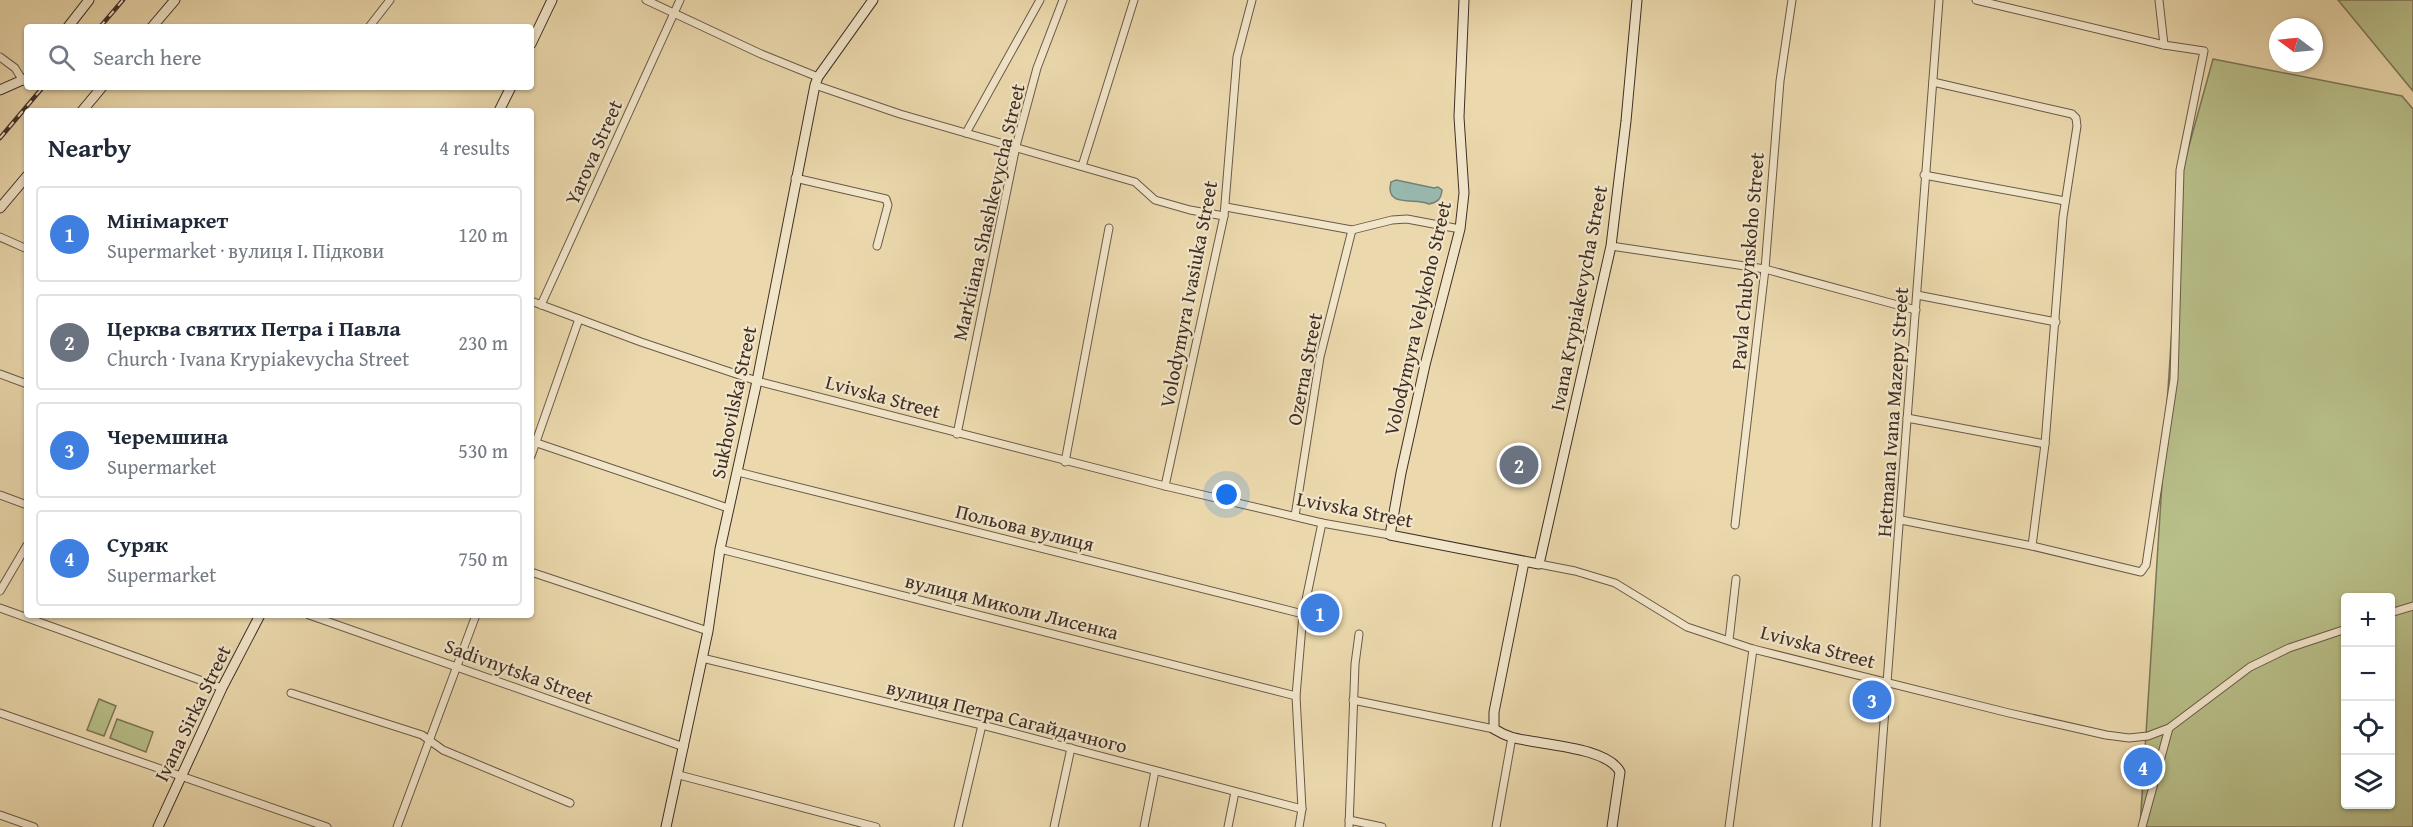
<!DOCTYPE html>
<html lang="en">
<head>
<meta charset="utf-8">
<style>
  body { margin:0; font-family:"Gentium Book Plus",serif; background:#f2f2f3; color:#1f2937 }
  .controls { position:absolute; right:18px; bottom:18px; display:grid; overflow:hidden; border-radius:6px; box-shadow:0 2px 4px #0004 }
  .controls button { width:54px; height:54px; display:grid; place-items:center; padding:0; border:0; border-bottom:2px solid #e0e1e3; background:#fff; color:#1f2937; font:30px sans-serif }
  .compass { position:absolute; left:2269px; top:18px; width:54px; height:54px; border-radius:50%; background:#fff; box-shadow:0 2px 4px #0004; rotate:286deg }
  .you { position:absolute; left:1227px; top:495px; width:21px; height:21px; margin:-15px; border:4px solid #fff; border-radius:50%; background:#1a73e8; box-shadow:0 0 0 9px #1a73e833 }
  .badge { display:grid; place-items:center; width:39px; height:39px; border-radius:50%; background:#8f2418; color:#fff; font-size:20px; font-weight:700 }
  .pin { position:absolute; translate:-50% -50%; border:3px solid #fff; box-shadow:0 2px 6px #0006 }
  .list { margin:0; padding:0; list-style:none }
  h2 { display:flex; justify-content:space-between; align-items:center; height:78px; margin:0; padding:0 24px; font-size:26px }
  h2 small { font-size:20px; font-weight:400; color:#747a83 }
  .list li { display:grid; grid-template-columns:39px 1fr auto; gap:18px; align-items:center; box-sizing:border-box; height:96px; margin:0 12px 12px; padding:0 12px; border:2px solid #e0e1e3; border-radius:6px }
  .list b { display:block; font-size:22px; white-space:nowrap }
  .list p { margin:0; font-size:20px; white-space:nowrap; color:#747a83 }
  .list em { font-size:20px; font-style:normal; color:#747a83 }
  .icon { flex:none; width:33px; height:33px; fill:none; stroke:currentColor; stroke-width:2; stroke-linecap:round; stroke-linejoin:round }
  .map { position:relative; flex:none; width:2413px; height:827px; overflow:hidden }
  .search { position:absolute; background:#fff; box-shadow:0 2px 4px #0004; left:24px; top:24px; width:510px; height:66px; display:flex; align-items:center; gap:15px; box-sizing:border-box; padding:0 21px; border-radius:6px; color:#747a83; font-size:22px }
  .panel { position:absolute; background:#fff; box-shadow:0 2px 4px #0004; left:24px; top:108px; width:510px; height:510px; border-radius:6px }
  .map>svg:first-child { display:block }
  .green { fill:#b8bf89; stroke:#7c7658; stroke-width:1.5; fill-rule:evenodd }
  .water { fill:#99b9af; stroke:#758178; stroke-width:1.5 }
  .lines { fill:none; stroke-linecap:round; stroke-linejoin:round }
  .street-casing { stroke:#6a5948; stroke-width:9 }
  .secondary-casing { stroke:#3f2e26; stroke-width:11 }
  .street { stroke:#f2e6ca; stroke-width:7 }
  .secondary { stroke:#f2e6ca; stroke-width:9 }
  .rail-casing { stroke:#3f2e26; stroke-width:4.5 }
  .rail { stroke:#f2e6ca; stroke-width:2; stroke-dasharray:7; stroke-linecap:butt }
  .labels { text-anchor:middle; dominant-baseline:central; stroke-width:4.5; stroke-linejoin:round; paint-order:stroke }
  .street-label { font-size:20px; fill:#3f2e26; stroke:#f2e6ca }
</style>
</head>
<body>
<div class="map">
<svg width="2413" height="827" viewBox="0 0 2413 827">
  <rect width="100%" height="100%" fill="#ebd9ad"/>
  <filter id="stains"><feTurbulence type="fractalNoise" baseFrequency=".00333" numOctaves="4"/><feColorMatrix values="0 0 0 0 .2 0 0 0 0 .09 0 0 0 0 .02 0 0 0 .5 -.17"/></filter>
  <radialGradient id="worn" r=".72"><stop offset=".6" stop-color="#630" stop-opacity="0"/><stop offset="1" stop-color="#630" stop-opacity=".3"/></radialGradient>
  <g class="green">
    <path d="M2338 0H2413V91Z"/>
    <path d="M2213 59 2402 96 2413 109V827H2140L2182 171ZM2346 598H2390V804H2346Z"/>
    <path d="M99 699 116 706 104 736 87 730Z"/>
    <path d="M117 719 153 732 146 752 110 738Z"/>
  </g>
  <path class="water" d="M1396 180 1434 188 1438 187 1442 190C1441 199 1438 202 1429 204 1416 197 1384 209 1391 182Z"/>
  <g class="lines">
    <g class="street-casing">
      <g id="street">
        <path d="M646 0 761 54 818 77"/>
        <path d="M2159 0 2164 45"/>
        <path d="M369 27 390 0"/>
        <path d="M0 57 15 68 23 81"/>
        <path d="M1933 82 2072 114 2076 118 2077 126 2063 217 2045 444 2032 546"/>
        <path d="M815 85 900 114 1135 182 1155 200 1190 210 1224 216"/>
        <path d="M966 133 1040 0"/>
        <path d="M1082 166 1134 0"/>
        <path d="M1924 175 2065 201"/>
        <path d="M795 178 886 199 888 205 877 246"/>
        <path d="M1226 207 1352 230 1392 220 1407 219 1460 229"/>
        <path d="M0 237 27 249"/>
        <path d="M1611 246 1765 269 1916 310"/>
        <path d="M1917 295 2056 322"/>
        <path d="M531 301 641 342 757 381 1165 486 1322 523 1390 535"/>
        <path d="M541 305 680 0"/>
        <path d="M0 374 27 384"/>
        <path d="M1907 418 2045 444"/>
        <path d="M957 434 1016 146 1037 68 1063 0"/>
        <path d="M531 441 728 508"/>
        <path d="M531 456 579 319"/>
        <path d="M1065 462 1109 228"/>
        <path d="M738 472 1303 614"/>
        <path d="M1165 486 1224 216 1237 57 1252 0"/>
        <path d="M0 495 27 505"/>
        <path d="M1295 516 1320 357 1352 230"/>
        <path d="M1901 520 2032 546 2141 572 2146 565 2174 379 2180 170 2204 51 2164 45 1976 0"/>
        <path d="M1735 525 1765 269 1780 81 1792 0"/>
        <path d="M720 549 1296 696"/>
        <path d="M1539 564 1575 571 1615 583 1687 627 1753 649 2009 713 2106 735 2129 738 2148 736 2169 728 2250 667 2289 648 2346 629"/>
        <path d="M531 572 708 631"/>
        <path d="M0 591 27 545"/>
        <path d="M0 608 222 688"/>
        <path d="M2390 613 2413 606"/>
        <path d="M309 615 684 747"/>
        <path d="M1729 640 1736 579"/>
        <path d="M702 658 982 725 1302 809"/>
        <path d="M291 693 422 735 443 750 570 803"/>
        <path d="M1353 700 1494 729"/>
        <path d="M0 713 327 827"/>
        <path d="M679 775 876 827"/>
        <path d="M0 815 34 827"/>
        <path d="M1349 820 1382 827"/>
        <path d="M397 827 476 615"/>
        <path d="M958 827 982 725"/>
        <path d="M1054 827 1071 748"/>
        <path d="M1144 827 1155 771"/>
        <path d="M1228 827 1235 792"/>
        <path d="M1299 827 1302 809 1296 696 1303 614 1322 523"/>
        <path d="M1349 827 1355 664 1359 634"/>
        <path d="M1496 827 1512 737"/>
        <path d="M1729 827 1753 649"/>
        <path d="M1876 827 1939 0"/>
        <path d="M2142 827 2169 728"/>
      </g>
    </g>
    <g class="secondary-casing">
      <g id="secondary">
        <path d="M1464 0 1459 117 1464 193 1460 229 1425 365 1401 473 1390 535 1539 564 1611 246 1626 121 1637 0"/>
        <path d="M68 27 89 0"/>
        <path d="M152 27 175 0"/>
        <path d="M531 44 552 0"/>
        <path d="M0 90 27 78"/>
        <path d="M82 111 102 87"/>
        <path d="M499 111 511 87"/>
        <path d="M0 208 27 176"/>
        <path d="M1524 562 1494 712V729C1499 732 1505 735 1511 737 1537 745 1607 746 1620 772L1612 827"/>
        <path d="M158 827 222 688 260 615"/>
        <path d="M666 827 708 631 720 549 757 381 815 85 818 77 873 0"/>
      </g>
    </g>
    <use href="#street" class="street"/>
    <use href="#secondary" class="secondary"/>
    <g class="rail-casing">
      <g id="rail">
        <path d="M100 27 123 0"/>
        <path d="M0 138 43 87"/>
      </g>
    </g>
    <use href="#rail" class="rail"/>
  </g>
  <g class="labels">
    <g class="street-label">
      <text transform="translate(593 152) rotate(-66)">Yarova Street</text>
      <text transform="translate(988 212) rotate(-77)">Markiiana Shashkevycha Street</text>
      <text transform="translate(1747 261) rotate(-85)">Pavla Chubynskoho Street</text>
      <text transform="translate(1188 294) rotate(-79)">Volodymyra Ivasiuka Street</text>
      <text transform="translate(1578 298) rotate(-79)">Ivana Krypiakevycha Street</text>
      <text transform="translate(1417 318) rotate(-77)">Volodymyra Velykoho Street</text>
      <text transform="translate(1304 369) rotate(-79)">Ozerna Street</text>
      <text transform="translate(883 396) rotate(15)">Lvivska Street</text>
      <text transform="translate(733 402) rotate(-78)">Sukhovilska Street</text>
      <text transform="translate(1892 412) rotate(-86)">Hetmana Ivana Mazepy Street</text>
      <text transform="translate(1355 509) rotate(11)">Lvivska Street</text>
      <text transform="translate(1025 527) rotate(14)">Польова вулиця</text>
      <text transform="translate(1012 606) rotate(14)">вулиця Миколи Лисенка</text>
      <text transform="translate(1818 646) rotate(15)">Lvivska Street</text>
      <text transform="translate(519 671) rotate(20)">Sadivnytska Street</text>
      <text transform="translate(192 713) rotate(-64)">Ivana Sirka Street</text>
      <text transform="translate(1007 716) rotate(14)">вулиця Петра Сагайдачного</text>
    </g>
  </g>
  <rect width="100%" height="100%" filter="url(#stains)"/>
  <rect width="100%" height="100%" fill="url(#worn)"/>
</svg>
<div class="controls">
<button>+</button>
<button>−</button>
<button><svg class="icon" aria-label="locate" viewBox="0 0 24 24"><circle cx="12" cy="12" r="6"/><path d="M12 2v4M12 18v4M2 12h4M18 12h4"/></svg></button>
<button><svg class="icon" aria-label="layers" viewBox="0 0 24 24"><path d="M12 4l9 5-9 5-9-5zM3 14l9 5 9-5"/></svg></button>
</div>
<svg class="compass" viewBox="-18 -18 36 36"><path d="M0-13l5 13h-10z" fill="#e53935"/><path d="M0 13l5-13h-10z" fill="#747a83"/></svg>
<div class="you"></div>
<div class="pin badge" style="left:1320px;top:613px;background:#3f7fe0">1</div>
<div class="pin badge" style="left:1519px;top:465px;background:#6b7280">2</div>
<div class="pin badge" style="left:1872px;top:700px;background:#3f7fe0">3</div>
<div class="pin badge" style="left:2143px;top:767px;background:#3f7fe0">4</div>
<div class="search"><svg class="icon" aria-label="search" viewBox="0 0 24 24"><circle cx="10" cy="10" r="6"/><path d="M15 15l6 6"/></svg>Search here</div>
<section class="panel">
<h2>Nearby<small>4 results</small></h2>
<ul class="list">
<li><span class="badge" style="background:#3f7fe0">1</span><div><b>Мінімаркет</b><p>Supermarket · вулиця І. Підкови</p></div><em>120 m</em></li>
<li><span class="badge" style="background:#6b7280">2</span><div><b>Церква святих Петра і Павла</b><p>Church · Ivana Krypiakevycha Street</p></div><em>230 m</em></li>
<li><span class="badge" style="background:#3f7fe0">3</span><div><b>Черемшина</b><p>Supermarket</p></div><em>530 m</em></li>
<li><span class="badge" style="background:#3f7fe0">4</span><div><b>Суряк</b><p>Supermarket</p></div><em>750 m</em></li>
</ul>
</section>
</div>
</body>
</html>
